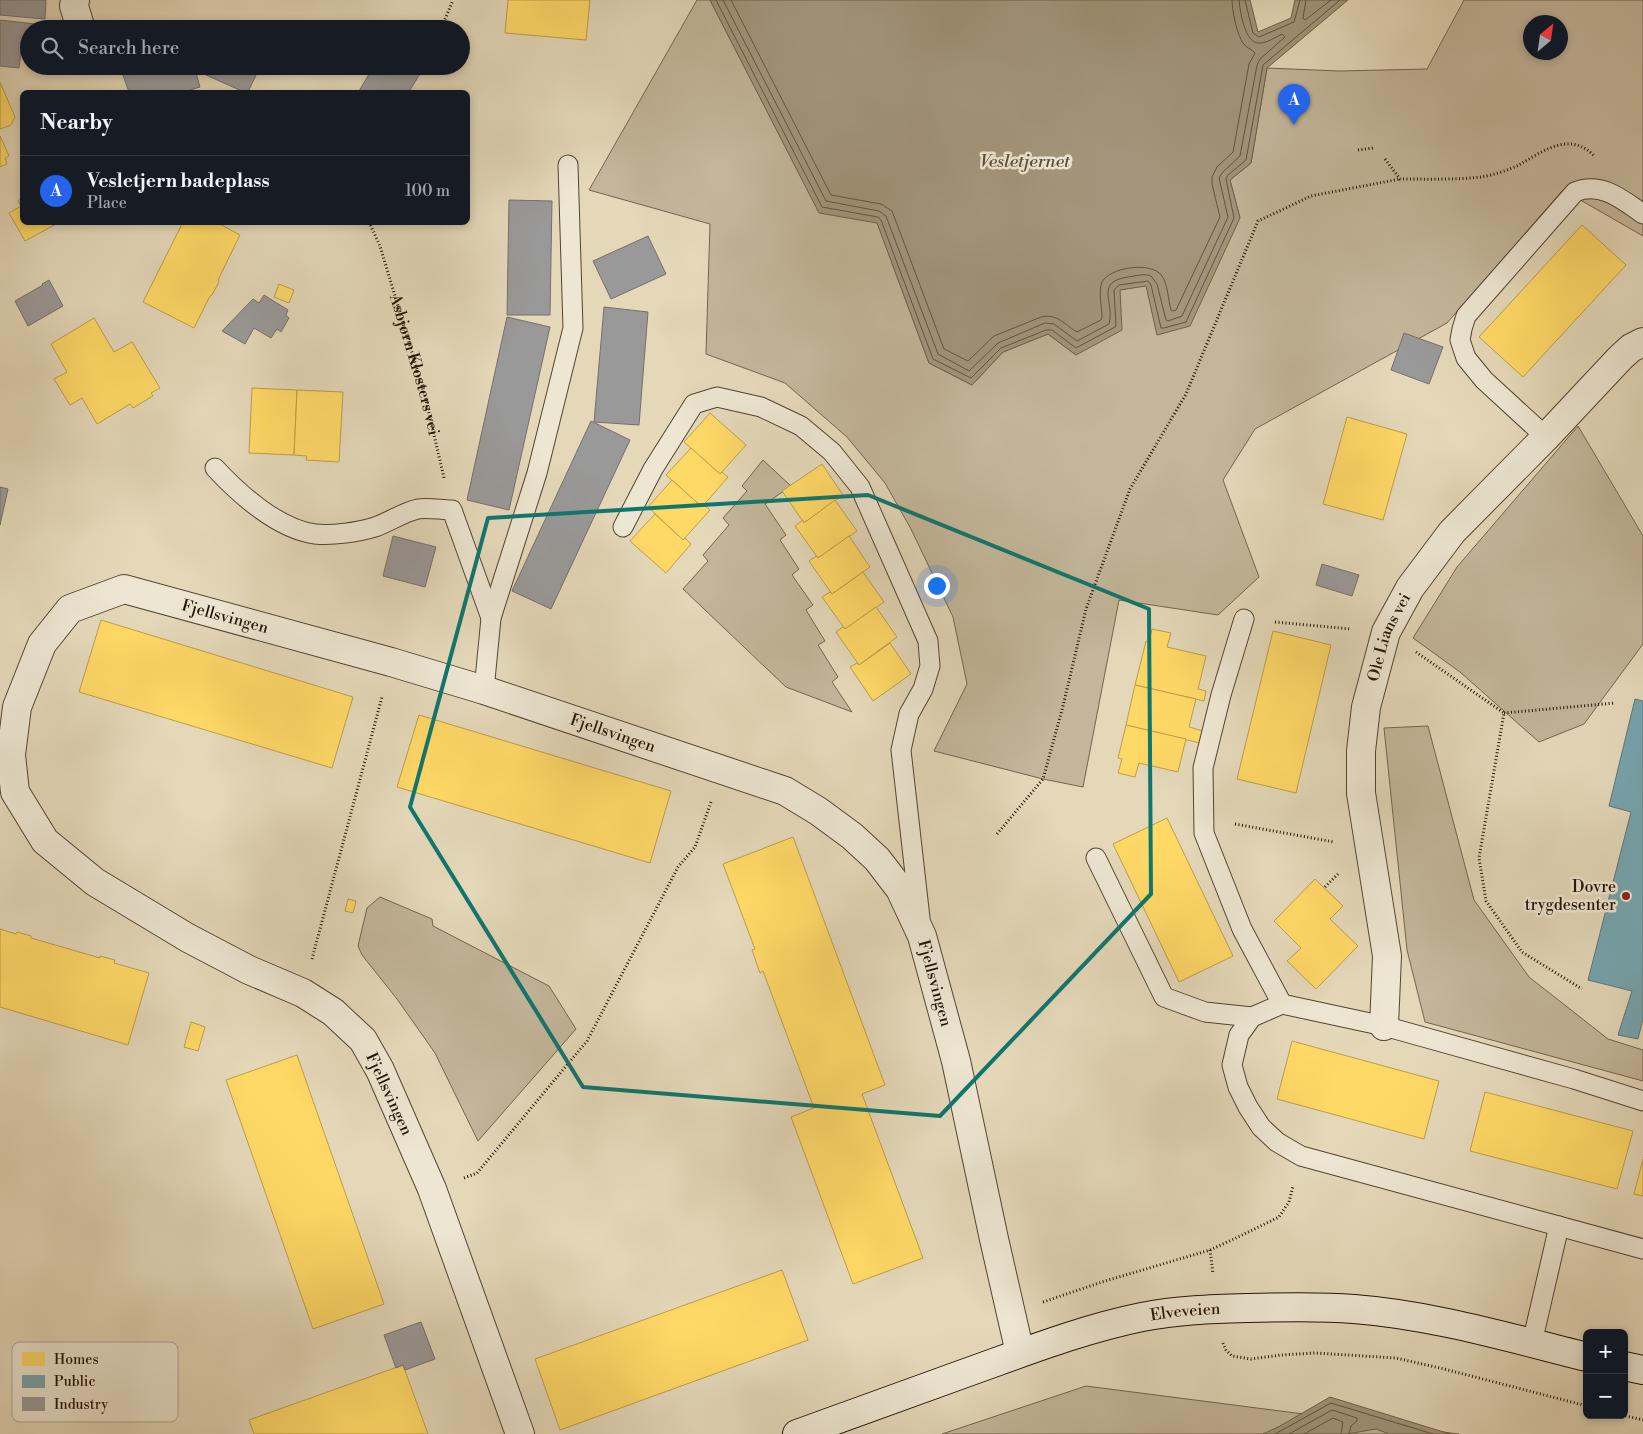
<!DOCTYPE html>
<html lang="en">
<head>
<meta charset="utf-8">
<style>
  body { margin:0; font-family:"Libre Bodoni",serif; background:#20242c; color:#f1f3f6 }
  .controls { position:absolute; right:15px; bottom:15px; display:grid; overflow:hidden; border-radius:8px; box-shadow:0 2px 8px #0003 }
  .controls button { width:45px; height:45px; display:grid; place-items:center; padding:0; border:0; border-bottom:1px solid #363941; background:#171b24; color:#f1f3f6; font:25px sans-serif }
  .compass { position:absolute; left:1523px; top:15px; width:45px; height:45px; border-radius:50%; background:#171b24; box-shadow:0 2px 8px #0003; rotate:29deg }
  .you { position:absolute; left:936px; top:585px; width:18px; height:18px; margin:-12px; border:4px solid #fff; border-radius:50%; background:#1a73e8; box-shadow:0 0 0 8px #1a73e833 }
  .badge { display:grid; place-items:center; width:32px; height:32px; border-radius:50%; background:#2563eb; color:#fff; font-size:16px; font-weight:700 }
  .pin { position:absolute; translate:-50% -41px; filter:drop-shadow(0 1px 2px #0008) }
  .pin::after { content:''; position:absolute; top:26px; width:18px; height:15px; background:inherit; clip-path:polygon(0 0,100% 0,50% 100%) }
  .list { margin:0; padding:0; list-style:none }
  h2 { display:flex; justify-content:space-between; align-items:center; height:65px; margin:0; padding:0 20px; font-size:21px }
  h2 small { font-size:16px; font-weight:400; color:#9ea1a6 }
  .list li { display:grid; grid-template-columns:32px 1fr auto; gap:15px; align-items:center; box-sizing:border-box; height:70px; padding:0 20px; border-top:1px solid #363941 }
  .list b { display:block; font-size:19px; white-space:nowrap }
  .list p { margin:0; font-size:16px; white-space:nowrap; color:#9ea1a6 }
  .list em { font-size:16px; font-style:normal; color:#9ea1a6 }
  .icon { flex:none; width:28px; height:28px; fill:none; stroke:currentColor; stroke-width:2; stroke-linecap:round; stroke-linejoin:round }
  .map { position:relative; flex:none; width:1643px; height:1434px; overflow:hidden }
  .search { position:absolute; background:#171b24; box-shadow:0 2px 8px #0003; left:20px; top:20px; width:450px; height:55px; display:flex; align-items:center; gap:12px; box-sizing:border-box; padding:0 18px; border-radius:28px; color:#9ea1a6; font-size:19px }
  .panel { position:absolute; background:#171b24; box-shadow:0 2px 8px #0003; left:20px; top:90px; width:450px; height:135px; border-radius:8px }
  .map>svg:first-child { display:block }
  .green { fill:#c3b69a; stroke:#73644f; fill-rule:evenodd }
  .water { fill:#a2957b; stroke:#6f614b }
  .homes { fill:#ffd966; stroke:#bd9d49 }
  .public { fill:#76a5af; stroke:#5d797c }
  .industry { fill:#999; stroke:#76706c }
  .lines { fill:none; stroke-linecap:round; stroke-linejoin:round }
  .shore { stroke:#625440; stroke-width:1 }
  .lane-casing { stroke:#534431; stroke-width:21 }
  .street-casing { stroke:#534431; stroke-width:30 }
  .secondary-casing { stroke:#231204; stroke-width:30 }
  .path { stroke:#231204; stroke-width:3; stroke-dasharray:1 2.5; stroke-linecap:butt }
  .lane { stroke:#ede6d2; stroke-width:19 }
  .street { stroke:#ede6d2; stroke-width:28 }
  .secondary { stroke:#ede6d2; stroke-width:28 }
  .marked { fill:none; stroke:#0f766e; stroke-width:4; stroke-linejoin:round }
  .poi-dot { fill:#8f2418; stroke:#ede6d2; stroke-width:2 }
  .labels { text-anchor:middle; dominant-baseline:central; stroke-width:5; stroke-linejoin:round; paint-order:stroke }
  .street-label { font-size:16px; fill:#231204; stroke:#ede6d2 }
  .poi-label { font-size:16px; fill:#231204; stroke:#ede6d2; text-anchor:end }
  .water-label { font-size:18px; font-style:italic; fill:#5c4d3a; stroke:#ede6d2 }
  .key { fill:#ede6d2; stroke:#b0a694; stroke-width:1 }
  .key-label { font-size:14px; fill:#231204 }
</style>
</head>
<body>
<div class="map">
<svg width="1643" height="1434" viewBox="0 0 1643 1434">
  <rect width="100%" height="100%" fill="#e4d8b9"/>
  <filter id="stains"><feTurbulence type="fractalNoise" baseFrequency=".004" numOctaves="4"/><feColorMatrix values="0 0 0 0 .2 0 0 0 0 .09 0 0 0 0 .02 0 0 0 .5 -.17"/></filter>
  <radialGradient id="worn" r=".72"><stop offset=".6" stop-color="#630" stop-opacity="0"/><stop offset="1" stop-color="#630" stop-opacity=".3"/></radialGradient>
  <g class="green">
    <path d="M697 0H710L819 212 877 222 929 363 972 385 1003 352 1048 334 1076 355 1119 290 1146 285 1240 218 1230 180 1251 163 1267 68 1339 71 1427 69 1464 0H1643V236L1563 190 1447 323 1255 429 1223 480 1259 577 1218 615 1119 600 1083 787 1043 779 934 751 967 684 953 617 911 529 885 483 847 437 785 383 706 354 710 224 589 190ZM1530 22H1560V52H1530Z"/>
    <path d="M1578 426 1643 536V644L1584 724 1539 742 1460 672 1413 638 1457 567Z"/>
    <path d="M763 460 791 486 765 504 786 535 780 540 799 569 792 575 813 605 806 610 825 641 818 645 838 677 832 682 852 712 786 687 683 589 708 561 703 555 729 525 723 518 747 491 742 486Z"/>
    <path d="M1428 726 1474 900 1529 977 1608 1039 1643 1050V1081L1425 1022 1407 950 1384 728Z"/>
    <path d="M380 897 432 919 433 926 549 986 576 1029 478 1141 435 1053 397 999 362 955 358 946 367 908Z"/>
    <path d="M1086 1386 1459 1434H942Z"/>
  </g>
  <g class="water">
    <path d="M710 0H1250L1258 32 1291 18 1295 0H1348L1267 68 1251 163 1230 180 1240 218 1190 326 1157 335 1146 286 1120 290 1122 330 1076 355 1048 334 1003 352 972 385 929 363 877 223 819 213Z"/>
    <path d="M1330 1397 1450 1434H1389L1376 1429 1347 1434H1263L1280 1426Z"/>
  </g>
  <g class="homes">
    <path d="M508 0H590L586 40 505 33Z"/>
    <path d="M0 82 15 117 11 125 0 129Z"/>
    <path d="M0 136 9 156 5 158 7 164 0 167Z"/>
    <path d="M22 198V222L58 223 25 241 9 213 21 206 18 201Z"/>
    <path d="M183 222H216L240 235 218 280 219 282 212 295 210 296 194 328 143 302Z"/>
    <path d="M1582 225 1626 265 1523 377 1479 337Z"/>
    <path d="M279 284 294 290 289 303 274 297Z"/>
    <path d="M94 318 114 352 132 342 160 388 151 393 153 396 133 408 130 404 97 424 82 398 70 405 54 379 67 372 51 344Z"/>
    <path d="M252 388 297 390 294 455 249 453Z"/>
    <path d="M297 390 343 392 339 462 306 460 307 456 294 455Z"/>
    <path d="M710 413 746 445 720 474 684 442Z"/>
    <path d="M1347 417 1407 434 1383 520 1323 504Z"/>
    <path d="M691 448 720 474 722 472 728 477 702 507 666 475Z"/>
    <path d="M822 464 843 495 804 523 782 491Z"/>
    <path d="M672 480 702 507 703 504 710 510 683 540 648 507Z"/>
    <path d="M835 500 857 531 818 558 795 526 803 520 804 523Z"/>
    <path d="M655 514 683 540 685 538 691 544 666 573 630 541Z"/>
    <path d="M849 536 870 567 832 594 809 561 816 556 818 558Z"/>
    <path d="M863 572 884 602 845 629 822 597 830 592 832 594Z"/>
    <path d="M876 607 897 637 859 665 836 632 843 627 845 629Z"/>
    <path d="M101 620 353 697 332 768 79 692Z"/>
    <path d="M1152 629 1171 633 1167 647 1206 656 1198 689 1206 691 1204 701 1135 685 1146 641 1149 642Z"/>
    <path d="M1273 631 1331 645 1296 793 1237 779Z"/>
    <path d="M890 643 911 674 873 701 850 667 857 663 859 665Z"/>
    <path d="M1135 685 1196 699 1189 727 1203 731 1200 743 1126 725Z"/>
    <path d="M419 715 671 791 650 863 397 787Z"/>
    <path d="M1126 725 1186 739 1178 772 1139 763 1135 777 1118 773 1122 759 1118 758Z"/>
    <path d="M1167 818 1233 956 1179 982 1113 844Z"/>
    <path d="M793 837 885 1085 862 1094 923 1258 853 1284 791 1117 814 1108 763 971 760 973 752 950 755 949 723 864Z"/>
    <path d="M1315 879 1343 906 1330 919 1358 946 1316 989 1287 961 1301 948 1274 921Z"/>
    <path d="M348 899 356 901 353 913 345 911Z"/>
    <path d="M0 929 16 934 17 932 31 936V938L100 958V956L115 960 114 963 149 973 128 1045 0 1007Z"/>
    <path d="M191 1022 205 1027 198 1051 184 1047Z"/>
    <path d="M1292 1041 1439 1081 1424 1139 1277 1099Z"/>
    <path d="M297 1055 384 1304 313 1329 226 1080Z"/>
    <path d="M1485 1092 1633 1131 1617 1189 1470 1151Z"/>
    <path d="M1643 1159V1196L1634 1194Z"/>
    <path d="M782 1270 808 1340 560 1430 535 1359Z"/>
    <path d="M403 1365 428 1434H254L249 1420Z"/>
  </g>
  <path class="public" d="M1635 699 1643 701V1019L1638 1039 1618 1035 1632 991 1588 980 1631 812 1609 806Z"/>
  <g class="industry">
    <path d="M0 0H46L45 19 0 15Z"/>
    <path d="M0 20 45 25 44 29H29V53L21 52 19 68 0 66Z"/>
    <path d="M194 66 200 87 187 91V92H129L120 67Z"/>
    <path d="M210 66H250L248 69 257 73 248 92H244L206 75Z"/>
    <path d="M374 66H412L421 72 409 92H362L359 91Z"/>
    <path d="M509 200 552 201 550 315H507Z"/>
    <path d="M648 236 666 274 611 299 593 261Z"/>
    <path d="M49 280 63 306 28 326 15 301 43 285 42 284Z"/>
    <path d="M264 295 288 310 286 315 289 318 281 332 277 329 271 338 254 328 245 344 222 331 253 299 259 303Z"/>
    <path d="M604 307 648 312 639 425 594 422Z"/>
    <path d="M507 317 550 327 509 510 467 500Z"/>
    <path d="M1404 333 1443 347 1429 384 1391 370Z"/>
    <path d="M591 421 630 440 551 609 512 591Z"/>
    <path d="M0 487 8 489 0 525Z"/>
    <path d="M393 536 436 547 425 587 383 576Z"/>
    <path d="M1322 564 1359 575 1352 596 1316 585Z"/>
    <path d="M421 1322 435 1359 405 1370 403 1365 396 1368 384 1335Z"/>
  </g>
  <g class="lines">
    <g class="shore">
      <path d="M716 0 822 207 878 217 881 220 933 359 971 378 1001 348 1046 330H1052L1076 348 1115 327 1116 325 1114 290 1119 285 1148 281 1151 285 1161 328H1164L1186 322 1234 218 1226 179 1228 175 1246 160 1263 65 1340 0"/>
      <path d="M723 0 826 201 879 211 886 216 938 354 969 371 998 343 1045 323 1054 324 1077 341 1109 324C1115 302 1094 282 1128 277 1136 276 1144 273 1151 276L1157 284 1166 320 1168 321 1182 316 1228 217 1219 178 1223 172 1240 156 1257 65 1260 59 1285 37 1282 34C1276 37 1267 43 1260 43 1245 45 1240 11 1239 0"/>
      <path d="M731 0 831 195 881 204 892 211 944 349 968 361 994 336 1041 317C1057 313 1065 325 1077 332L1101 320 1102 317C1102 307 1098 292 1102 282 1110 267 1152 261 1162 276 1168 285 1168 299 1171 310L1173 311 1176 310 1220 217 1212 184V177L1217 167 1233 152 1249 64 1255 53C1252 49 1246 48 1243 43 1237 35 1232 10 1232 0"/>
      <path d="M1245 0 1253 33 1259 37 1294 22 1300 0"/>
      <path d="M1306 0 1303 18 1305 20 1331 0"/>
      <path d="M1275 1434 1331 1403 1433 1434"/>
      <path d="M1289 1434 1332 1410 1357 1418V1421L1351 1426 1349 1434"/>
      <path d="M1304 1434 1333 1418 1343 1422 1341 1434"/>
    </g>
    <g class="lane-casing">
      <g id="lane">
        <path d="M1546 437 1484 380 1466 358 1460 340 1462 329 1466 316 1575 192C1601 181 1623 200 1643 214"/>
        <path d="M215 468C239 494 278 529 315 534 332 536 359 532 375 527 389 522 404 512 418 509 428 507 441 510 452 510L491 618"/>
        <path d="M623 527 653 469 694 404 717 397 761 407 801 426 832 452 860 487 928 641 930 666 923 689 909 714 901 750 920 918"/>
        <path d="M1244 619 1221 695 1203 768 1204 833 1242 929 1282 1004 1384 1026 1574 1079 1643 1101"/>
        <path d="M484 690 491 618 537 473 573 328 568 165"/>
        <path d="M1096 858 1164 997 1205 1012 1252 1017"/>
        <path d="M1282 1004 1252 1017 1239 1035 1232 1065 1238 1087 1248 1107 1261 1127 1277 1142 1301 1156 1643 1249"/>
        <path d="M1532 1343 1559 1226"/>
      </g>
    </g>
    <g class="street-casing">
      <g id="street">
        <path d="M75 0 74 6 81 29"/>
        <path id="s2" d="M1384 1026 1387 956 1361 793V751L1366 707 1386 632 1410 588 1452 532 1546 437 1620 358 1631 348 1643 342"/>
        <path id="s3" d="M520 1434 432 1189 380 1070 363 1040 333 1012 303 993 249 970 188 938 95 882 45 841 15 792 11 755 17 707 42 644 70 609 124 589 391 662 484 690 785 791 818 811 852 836 877 859 900 889 922 936 956 1061 994 1239 1020 1353"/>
      </g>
    </g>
    <g class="secondary-casing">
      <g id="secondary">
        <path d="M1624 1366 1643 1370"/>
        <path id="s4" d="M797 1434C855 1413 913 1392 971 1371 1027 1351 1083 1329 1142 1317 1177 1310 1213 1309 1248 1308 1284 1307 1319 1306 1354 1309 1433 1315 1510 1338 1587 1357"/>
      </g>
    </g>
    <g class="path">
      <path d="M441 29 453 0"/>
      <path d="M419 68 420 66"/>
      <path d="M1358 150 1373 148"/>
      <path d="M1385 159 1400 179C1427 179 1455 180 1482 177 1493 175 1509 170 1519 165 1543 151 1571 130 1595 157"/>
      <path id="s1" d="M369 222 380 246 425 396 444 478"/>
      <path d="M1275 622 1351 629"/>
      <path d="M1416 652 1504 713 1479 858 1486 901 1522 952 1582 989"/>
      <path d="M1504 713 1615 703"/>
      <path d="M1235 824 1334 842"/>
      <path d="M997 834 1043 779 1063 706 1086 609 1130 489 1186 394 1258 221 1311 196 1400 179"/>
      <path d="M1325 887 1338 874"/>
      <path d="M312 959 382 697"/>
      <path d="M464 1178 477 1173 587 1041 678 867 695 847 711 802"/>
      <path d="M1210 1250 1213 1274"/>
      <path d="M1043 1302 1102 1282 1210 1250 1236 1238 1279 1217 1289 1202 1293 1186"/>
      <path d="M1223 1343 1226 1350 1232 1356 1251 1359 1281 1355 1315 1353 1396 1358 1444 1369 1587 1406"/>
      <path d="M1622 1415 1643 1420"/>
    </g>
    <use href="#lane" class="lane"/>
    <use href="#street" class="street"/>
    <use href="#secondary" class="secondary"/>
  </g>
  <path class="marked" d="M868 495 1149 609 1151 894 940 1116 583 1087 410 807 488 518Z"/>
  <circle class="poi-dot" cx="1626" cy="896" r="5"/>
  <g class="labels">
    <g class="street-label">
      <text stroke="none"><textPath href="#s1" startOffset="150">Asbjørn Klosters vei</textPath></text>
      <text stroke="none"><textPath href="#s3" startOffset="1220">Fjellsvingen</textPath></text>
      <text stroke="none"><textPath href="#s2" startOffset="395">Ole Lians vei</textPath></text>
      <text stroke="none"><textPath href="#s3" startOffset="1625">Fjellsvingen</textPath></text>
      <text stroke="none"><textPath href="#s3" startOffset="2060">Fjellsvingen</textPath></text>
      <text transform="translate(389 1094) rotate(65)">Fjellsvingen</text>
      <text stroke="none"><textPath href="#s4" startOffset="408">Elveveien</textPath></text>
    </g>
    <g class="poi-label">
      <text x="1616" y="887">Dovre<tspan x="1616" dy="18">trygdesenter</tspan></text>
    </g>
    <g class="water-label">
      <text x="1025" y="161">Vesletjernet</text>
    </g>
  </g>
  <rect x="12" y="1342" width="166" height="80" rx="8" class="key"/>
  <rect x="22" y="1352" width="23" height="14" fill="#ffd966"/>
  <rect x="22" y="1375" width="23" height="13" fill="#76a5af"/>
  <rect x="22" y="1397" width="23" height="14" fill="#999"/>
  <g class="key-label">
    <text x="54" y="1364">Homes</text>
    <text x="54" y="1386">Public</text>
    <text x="54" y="1409">Industry</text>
  </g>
  <rect width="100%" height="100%" filter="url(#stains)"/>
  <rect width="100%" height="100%" fill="url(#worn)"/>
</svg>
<div class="controls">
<button>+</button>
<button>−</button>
</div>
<svg class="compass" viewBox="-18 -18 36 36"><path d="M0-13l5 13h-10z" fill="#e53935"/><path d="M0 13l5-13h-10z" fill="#9ea1a6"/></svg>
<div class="you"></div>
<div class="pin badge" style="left:1294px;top:125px">A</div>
<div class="search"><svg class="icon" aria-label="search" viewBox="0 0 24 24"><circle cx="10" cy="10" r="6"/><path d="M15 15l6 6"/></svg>Search here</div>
<section class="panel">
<h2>Nearby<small></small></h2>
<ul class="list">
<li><span class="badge">A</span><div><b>Vesletjern badeplass</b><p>Place</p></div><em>100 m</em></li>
</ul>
</section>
</div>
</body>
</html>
